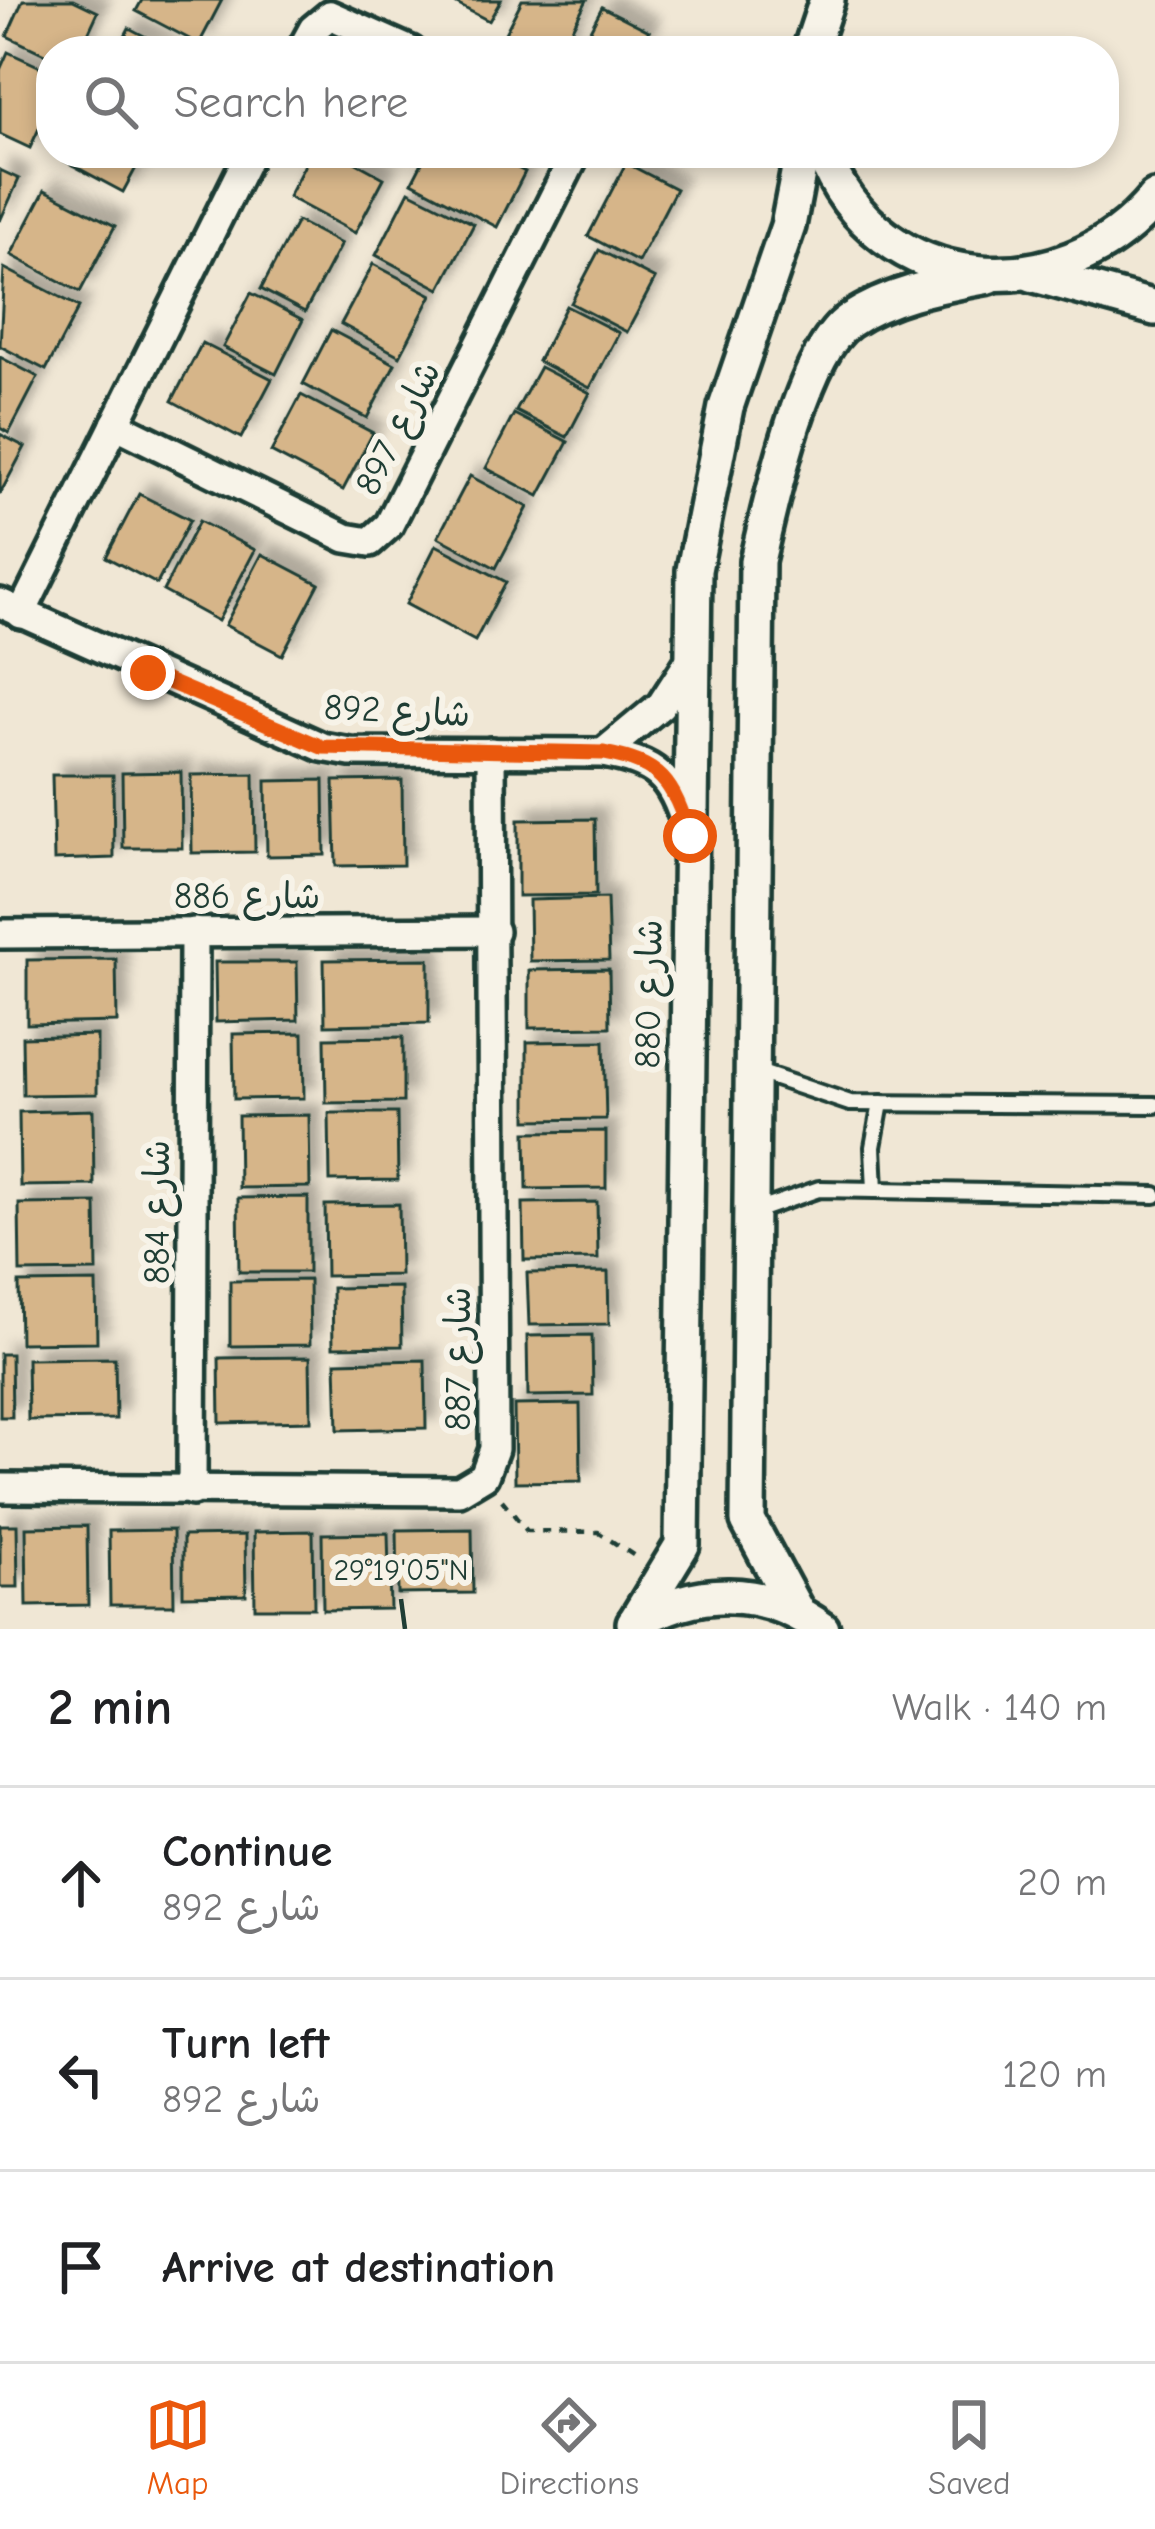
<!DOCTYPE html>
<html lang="en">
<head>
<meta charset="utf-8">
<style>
  body { margin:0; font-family:"Comic Neue","Playpen Sans Arabic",sans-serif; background:#f2f2f2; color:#202124 }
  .stop { position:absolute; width:36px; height:36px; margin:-27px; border:9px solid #ea580c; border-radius:50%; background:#fff }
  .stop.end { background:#ea580c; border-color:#fff; box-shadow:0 3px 12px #0008 }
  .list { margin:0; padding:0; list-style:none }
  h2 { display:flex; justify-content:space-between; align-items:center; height:156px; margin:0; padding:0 48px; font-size:51px }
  h2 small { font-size:39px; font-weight:400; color:#757577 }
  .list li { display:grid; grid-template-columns:78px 1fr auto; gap:36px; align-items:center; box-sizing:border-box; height:192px; padding:0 48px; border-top:3px solid #e0e0e0 }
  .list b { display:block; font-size:45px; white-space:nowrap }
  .list p { margin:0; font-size:39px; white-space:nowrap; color:#757577 }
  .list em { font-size:39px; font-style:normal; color:#757577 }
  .icon { flex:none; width:66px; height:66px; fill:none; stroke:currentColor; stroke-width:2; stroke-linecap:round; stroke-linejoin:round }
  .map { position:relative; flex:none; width:1155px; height:1629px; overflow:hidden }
  .search { position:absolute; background:#fff; box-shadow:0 6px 18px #0003; left:36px; right:36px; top:36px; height:132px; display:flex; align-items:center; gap:30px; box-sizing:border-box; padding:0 42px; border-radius:48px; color:#757577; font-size:45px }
  .sheet { height:732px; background:#fff }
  nav { display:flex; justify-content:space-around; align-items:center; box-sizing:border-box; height:168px; border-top:3px solid #e0e0e0; background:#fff; font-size:33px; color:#757577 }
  nav a { display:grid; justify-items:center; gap:6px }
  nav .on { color:#ea580c }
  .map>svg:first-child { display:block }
  .building { fill:#d6b589; stroke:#1f3d34; stroke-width:3; filter:url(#shadow) }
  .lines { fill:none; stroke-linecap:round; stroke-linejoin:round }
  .service-casing { stroke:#1f3d34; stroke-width:22 }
  .minor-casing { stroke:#1f3d34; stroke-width:36 }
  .tertiary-casing { stroke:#1f3d34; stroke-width:42 }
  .path { stroke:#1f3d34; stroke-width:4.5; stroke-dasharray:9 9; stroke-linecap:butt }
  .service { stroke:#f7f3e8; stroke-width:14 }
  .minor { stroke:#f7f3e8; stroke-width:27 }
  .tertiary { stroke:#f7f3e8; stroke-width:33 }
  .route { stroke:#ea580c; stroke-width:15 }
  .ticks { fill:none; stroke:#1f3d34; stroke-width:4.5 }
  .labels { text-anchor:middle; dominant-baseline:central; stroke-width:12; stroke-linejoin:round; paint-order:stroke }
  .street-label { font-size:36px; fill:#1f3d34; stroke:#f7f3e8 }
  .ticks-label { font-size:30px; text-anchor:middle; fill:#1f3d34; stroke:#f7f3e8; stroke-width:12; stroke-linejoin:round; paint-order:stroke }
</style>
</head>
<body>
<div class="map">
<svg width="1155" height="1629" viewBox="0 0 1155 1629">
  <defs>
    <filter id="shadow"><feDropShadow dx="11" dy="-11" stdDeviation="6" flood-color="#0004"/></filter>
  </defs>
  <rect width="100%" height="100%" fill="#f0e7d5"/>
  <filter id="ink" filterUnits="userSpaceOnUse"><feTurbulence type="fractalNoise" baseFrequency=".00833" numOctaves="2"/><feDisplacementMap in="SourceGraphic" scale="24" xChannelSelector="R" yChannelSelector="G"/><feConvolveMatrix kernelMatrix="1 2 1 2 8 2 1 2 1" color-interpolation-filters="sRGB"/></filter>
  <g filter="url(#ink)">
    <g class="building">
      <path d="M23 0H73L98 12 80 51H51V57L7 36Z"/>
      <path d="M142 0H222L199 44 136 11Z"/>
      <path d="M449 0H501L489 21Z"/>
      <path d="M522 0H587L560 51H525L502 39Z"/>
      <path d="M602 7 649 31 638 51H579Z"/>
      <path d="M129 28 173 51H117Z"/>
      <path d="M8 52 51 72V103L30 148 0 134V70Z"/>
      <path d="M69 153H144L123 192 65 161Z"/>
      <path d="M311 153H338L384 178 355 233 288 197Z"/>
      <path d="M427 153H489L525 172 497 227 412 182Z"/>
      <path d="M626 163 676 189 638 262 588 236Z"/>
      <path d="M0 170 19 179 0 221Z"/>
      <path d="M45 190 115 226 80 292 11 255Z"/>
      <path d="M409 191 474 224 440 289 376 255Z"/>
      <path d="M297 221 341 244 305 312 261 289Z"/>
      <path d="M599 250 655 279 627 332 571 303Z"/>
      <path d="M373 264 432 295 400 356 341 324Z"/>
      <path d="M4 268 79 307 46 370 0 346Z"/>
      <path d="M251 293 303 320 276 374 223 347Z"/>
      <path d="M566 306 619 333 590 388 538 361Z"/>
      <path d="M331 330 395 364 367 418 303 384Z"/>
      <path d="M202 343 272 379 241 438 172 401Z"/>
      <path d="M0 357 38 377 9 433 0 428Z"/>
      <path d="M540 367 590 393 567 437 516 411Z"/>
      <path d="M301 395 373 433 343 490 271 452Z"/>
      <path d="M514 414 568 442 539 496 486 468Z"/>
      <path d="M0 434 25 447 0 494Z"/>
      <path d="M470 476 528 507 496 568 438 537Z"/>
      <path d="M139 494 190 520 157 584 106 557Z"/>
      <path d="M199 521 255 550 218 621 163 591Z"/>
      <path d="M436 545 506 582 475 641 406 604Z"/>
      <path d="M262 554 319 584 282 655 225 625Z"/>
      <path d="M181 772 182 848H123L122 773Z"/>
      <path d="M254 774 255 852 192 853 191 775Z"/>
      <path d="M52 775H113L114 858 54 860Z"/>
      <path d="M324 780 325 855 267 856 266 781Z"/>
      <path d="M402 780 403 865 336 866 334 781Z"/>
      <path d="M595 819 596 895 518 896V820Z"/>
      <path d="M607 898 609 960 530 961 529 900Z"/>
      <path d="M116 959 117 1022 27 1024V960Z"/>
      <path d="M429 959V1023L325 1025 324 960Z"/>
      <path d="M215 962H297L298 1020 216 1022Z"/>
      <path d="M609 969 610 1027 529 1028V970Z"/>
      <path d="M303 1033 304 1098 234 1099 233 1034Z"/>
      <path d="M97 1035V1094L23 1095 22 1037Z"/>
      <path d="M403 1037V1102L326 1103 325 1038Z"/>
      <path d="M604 1041 606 1119 527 1120V1042Z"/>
      <path d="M93 1110 94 1185 20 1186 19 1112Z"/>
      <path d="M329 1113H397L398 1180 330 1181Z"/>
      <path d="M309 1115 310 1187 239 1188 238 1116Z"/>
      <path d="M606 1131V1188L527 1189 526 1132Z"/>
      <path d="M308 1197V1272H239L238 1198Z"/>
      <path d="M597 1202 598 1259 524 1260 523 1203Z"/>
      <path d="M96 1203 97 1271 20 1272 19 1204Z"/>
      <path d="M399 1204 400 1275 326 1276 325 1205Z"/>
      <path d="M608 1272 609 1324 529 1325 527 1273Z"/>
      <path d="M309 1280 310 1345 230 1346V1281Z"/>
      <path d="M96 1282 97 1342 20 1343 19 1283Z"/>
      <path d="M401 1287 402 1346 333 1347 332 1288Z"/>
      <path d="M592 1335 593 1395 528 1396 527 1336Z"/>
      <path d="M0 1354H11L12 1417H0Z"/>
      <path d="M310 1357 311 1421 220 1423 219 1358Z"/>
      <path d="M115 1358 116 1419 28 1420 27 1359Z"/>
      <path d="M425 1360 426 1428 338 1430 336 1362Z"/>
      <path d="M580 1404 581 1481 515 1482 514 1405Z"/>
      <path d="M0 1525H17L18 1587H0Z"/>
      <path d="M87 1526 88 1605 27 1606 26 1527Z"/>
      <path d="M472 1529 473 1593 398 1594 397 1530Z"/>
      <path d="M173 1530 174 1605H110L109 1531Z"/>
      <path d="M313 1531 314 1608H255L254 1532Z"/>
      <path d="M388 1533 390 1609 323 1610 322 1534Z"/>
      <path d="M245 1535 246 1595 183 1596V1536Z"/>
    </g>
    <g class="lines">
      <g class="service-casing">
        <g id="service">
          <path d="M752 1070 850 1103 1155 1105"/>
          <path d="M875 1190 873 1147 881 1103"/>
          <path d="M750 1213 819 1189 1155 1195"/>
        </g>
      </g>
      <g class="minor-casing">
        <g id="minor">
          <path d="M301 51 313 29 330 15 411 51"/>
          <path d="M115 424 346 538 370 542 389 525 576 153"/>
          <path d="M0 603 322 747 350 752 603 753C656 763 671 775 687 828"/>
          <path d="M21 614 250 153"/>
          <path d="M603 753 661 705 692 657"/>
          <path d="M0 934 494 931"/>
          <path d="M0 1488 459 1491 484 1476 494 1449 491 752"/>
          <path d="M192 1491 194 932"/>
        </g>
      </g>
      <g class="tertiary-casing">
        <g id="tertiary">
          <path d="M810 51 827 0"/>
          <path d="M823 153C877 297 1062 312 1155 198"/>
          <path d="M1032 274 1155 308"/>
          <path d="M797 1612 748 1521 757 561C770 506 802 353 849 321 890 293 941 285 989 276"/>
          <path d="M635 1622 682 1545 694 570 726 407 788 226 802 153"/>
          <path d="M634 1623C697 1587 762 1585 822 1629"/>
        </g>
      </g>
      <path class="path" d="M502 1500 527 1531 598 1532 636 1557"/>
      <use href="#service" class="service"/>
      <use href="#minor" class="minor"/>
      <use href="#tertiary" class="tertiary"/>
    </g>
  </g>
  <g class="lines" filter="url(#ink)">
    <path class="route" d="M148 673 322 747 604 753C662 764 672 781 690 836"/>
  </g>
  <path class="ticks" d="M401 1599 405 1629"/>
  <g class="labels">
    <g class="street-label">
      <text transform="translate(398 428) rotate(-63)">شارع 897</text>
      <text transform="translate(397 711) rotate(3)">شارع 892</text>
      <text x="247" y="896">شارع 886</text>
      <text transform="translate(649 994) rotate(-89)">شارع 880</text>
      <text transform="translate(157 1212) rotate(-90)">شارع 884</text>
      <text transform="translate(458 1359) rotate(-90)">شارع 887</text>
    </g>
  </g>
  <g class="ticks-label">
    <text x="401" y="1580">29°19'05"N</text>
  </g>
</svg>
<div class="stop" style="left:690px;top:836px"></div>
<div class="stop end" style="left:148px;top:673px"></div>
<div class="search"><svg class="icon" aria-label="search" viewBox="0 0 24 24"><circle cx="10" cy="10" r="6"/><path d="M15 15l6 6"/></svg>Search here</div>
</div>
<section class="sheet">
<h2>2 min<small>Walk · 140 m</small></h2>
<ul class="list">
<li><svg class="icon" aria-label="ahead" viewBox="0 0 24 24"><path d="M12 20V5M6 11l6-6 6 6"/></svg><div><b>Continue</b><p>شارع 892</p></div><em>20 m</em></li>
<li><svg class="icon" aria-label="left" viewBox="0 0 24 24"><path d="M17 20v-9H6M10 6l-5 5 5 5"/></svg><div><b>Turn left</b><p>شارع 892</p></div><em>120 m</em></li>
<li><svg class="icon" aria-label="arrive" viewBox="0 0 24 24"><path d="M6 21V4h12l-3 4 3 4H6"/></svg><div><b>Arrive at destination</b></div></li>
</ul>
</section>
<nav>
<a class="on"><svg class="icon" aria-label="map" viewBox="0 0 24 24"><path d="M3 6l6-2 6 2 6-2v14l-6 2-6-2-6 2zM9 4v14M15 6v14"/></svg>Map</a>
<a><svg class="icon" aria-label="directions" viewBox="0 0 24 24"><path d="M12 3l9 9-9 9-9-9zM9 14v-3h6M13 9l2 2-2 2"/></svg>Directions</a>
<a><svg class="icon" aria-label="saved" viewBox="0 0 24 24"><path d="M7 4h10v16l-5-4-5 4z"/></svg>Saved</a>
</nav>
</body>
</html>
